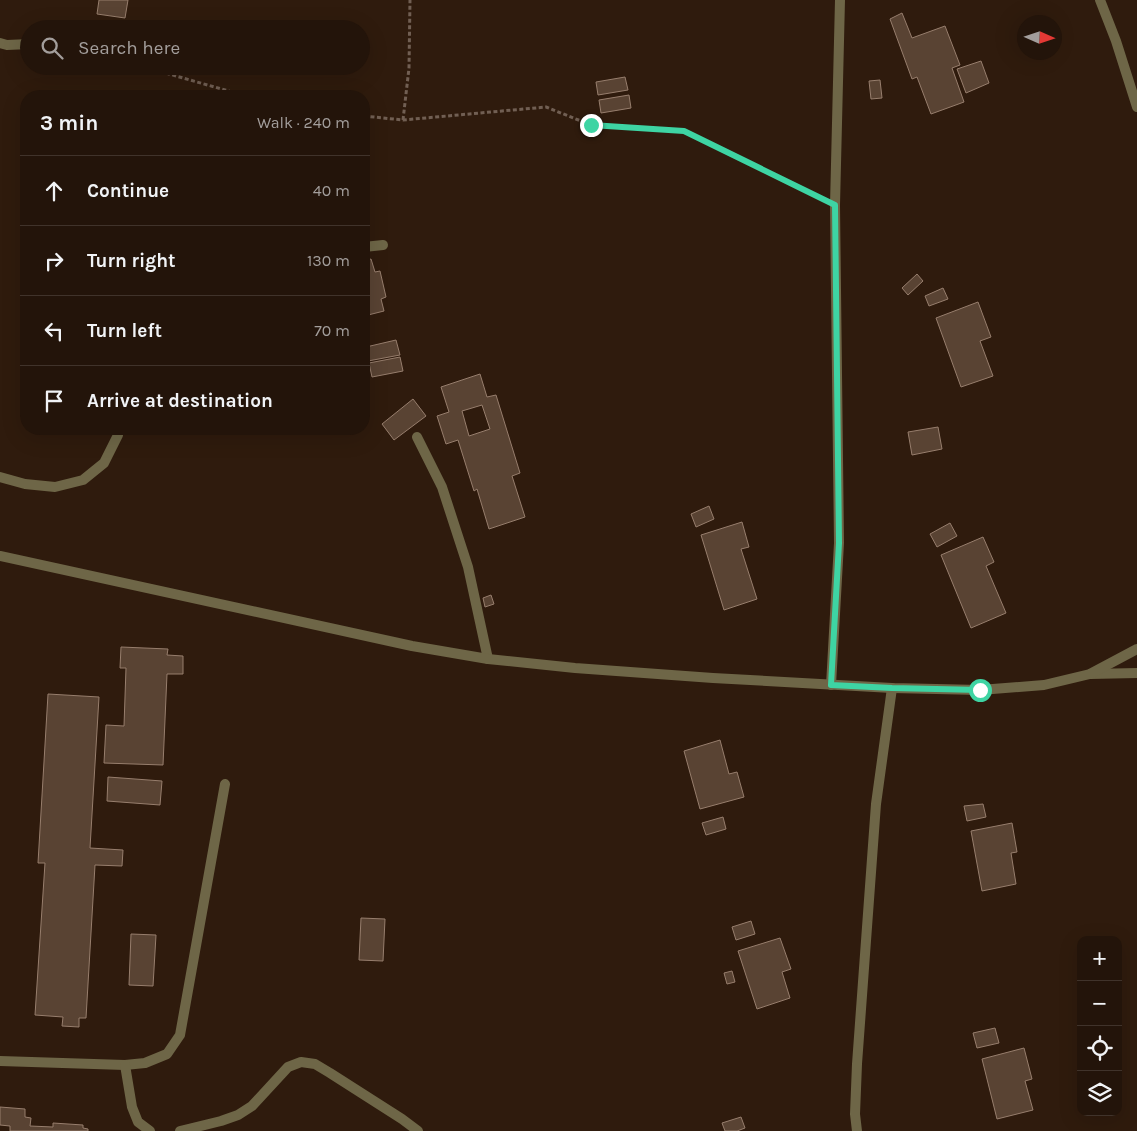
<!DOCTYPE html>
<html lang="en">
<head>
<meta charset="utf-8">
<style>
  body { margin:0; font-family:Karla,sans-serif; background:#2b1d13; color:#f1f3f6 }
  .controls { position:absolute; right:15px; bottom:15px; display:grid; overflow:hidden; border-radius:10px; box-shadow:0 5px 20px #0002 }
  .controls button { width:45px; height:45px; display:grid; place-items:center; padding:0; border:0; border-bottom:1px solid #40332b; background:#23140a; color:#f1f3f6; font:25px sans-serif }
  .compass { position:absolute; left:1017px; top:15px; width:45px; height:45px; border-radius:50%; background:#23140a; box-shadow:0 5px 20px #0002; rotate:93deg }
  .stop { position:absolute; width:15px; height:15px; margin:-11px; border:4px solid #3ed4a3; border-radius:50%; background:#fff }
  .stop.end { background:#3ed4a3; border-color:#fff; box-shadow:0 1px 5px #0008 }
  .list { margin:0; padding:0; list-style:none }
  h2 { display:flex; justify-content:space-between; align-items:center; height:65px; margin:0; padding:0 20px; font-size:21px }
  h2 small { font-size:16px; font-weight:400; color:#a39e9c }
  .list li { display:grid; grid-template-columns:32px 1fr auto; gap:15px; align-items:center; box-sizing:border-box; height:70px; padding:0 20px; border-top:1px solid #40332b }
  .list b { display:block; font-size:19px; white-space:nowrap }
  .list em { font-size:16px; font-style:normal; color:#a39e9c }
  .icon { flex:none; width:28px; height:28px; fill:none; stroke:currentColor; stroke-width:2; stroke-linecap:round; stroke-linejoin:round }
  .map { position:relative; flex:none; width:1137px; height:1131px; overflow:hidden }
  .search { position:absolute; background:#23140a; box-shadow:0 5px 20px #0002; left:20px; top:20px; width:350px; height:55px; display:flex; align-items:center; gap:12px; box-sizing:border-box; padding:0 18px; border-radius:28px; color:#a39e9c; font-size:19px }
  .panel { position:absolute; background:#23140a; box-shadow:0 5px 20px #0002; left:20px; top:90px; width:350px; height:345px; border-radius:20px }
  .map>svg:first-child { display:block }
  .building { fill:#594333; stroke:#977e6d; fill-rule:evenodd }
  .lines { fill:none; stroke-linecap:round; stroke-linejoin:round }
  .path { stroke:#715f53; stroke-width:3; stroke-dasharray:4 2.5; stroke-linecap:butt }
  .service { stroke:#6e6647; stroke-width:10 }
  .minor { stroke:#6e6647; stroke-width:10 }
  .tertiary { stroke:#6e6647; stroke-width:10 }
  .route { stroke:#3ed4a3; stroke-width:6 }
</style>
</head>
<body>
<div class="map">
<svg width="1137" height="1131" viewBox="0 0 1137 1131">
  <rect width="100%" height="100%" fill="#2f1b0d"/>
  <g class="building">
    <path d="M99 0H128L125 18 97 14Z"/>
    <path d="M902 13 912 38 945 26 960 65 952 68 964 102 931 114 917 77 912 79 890 19Z"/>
    <path d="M981 61 989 83 966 93 957 69Z"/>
    <path d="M625 77 628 90 598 95 596 82Z"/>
    <path d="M880 80 882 98 871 99 869 81Z"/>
    <path d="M629 95 631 108 601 113 599 100Z"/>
    <path d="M371 259 375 272 380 271 386 297 381 299 384 311 364 316V261Z"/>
    <path d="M917 274 923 281 908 295 902 288Z"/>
    <path d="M943 288 948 299 929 306 925 296Z"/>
    <path d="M978 302 991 337 980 341 993 376 961 387 936 318Z"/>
    <path d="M396 340 400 355 368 361 366 347Z"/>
    <path d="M400 357 403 371 372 377 369 363Z"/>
    <path d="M480 374 487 397 496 395 520 473 512 476 525 517 489 529 477 489 474 491 458 440 446 444 437 416 449 412 441 387ZM482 405 490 429 469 436 462 411Z"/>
    <path d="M413 399 426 416 394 440 382 424Z"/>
    <path d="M938 427 942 449 912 455 908 432Z"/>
    <path d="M709 506 714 519 696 527 691 514Z"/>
    <path d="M742 522 749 547 741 549 757 599 724 610 701 535Z"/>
    <path d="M950 523 957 536 937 547 930 534Z"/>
    <path d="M983 537 994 562 986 566 1006 613 971 628 941 555Z"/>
    <path d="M491 595 494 604 485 607 483 598Z"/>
    <path d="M121 647 168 649 167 655 183 656V674H167L163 765 104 763 106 725 124 726 126 668H120Z"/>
    <path d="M48 694 99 697 90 848 123 850 122 866 95 865 86 1018H79V1027L62 1026 63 1017 35 1015 45 863H38Z"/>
    <path d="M720 740 729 774 737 772 744 797 700 809 684 751Z"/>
    <path d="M108 777 162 781 160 805 107 801Z"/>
    <path d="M983 804 986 817 967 821 964 806Z"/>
    <path d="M723 817 726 829 706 835 702 823Z"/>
    <path d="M1012 823 1017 852 1011 853 1016 884 982 891 971 831Z"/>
    <path d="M361 918 385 919 383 961 359 960Z"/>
    <path d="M751 921 755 934 736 940 732 927Z"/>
    <path d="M131 934 156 935 153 986 129 985Z"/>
    <path d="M780 938 791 969 782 972 790 998 757 1009 738 951Z"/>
    <path d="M732 971 735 982 727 984 724 973Z"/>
    <path d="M995 1028 999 1043 977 1048 973 1033Z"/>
    <path d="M1024 1048 1032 1079 1025 1081 1033 1110 997 1119 982 1059Z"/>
    <path d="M0 1107 25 1109V1117L31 1118 30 1126 53 1127V1123L83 1125V1128L88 1129V1131H10V1126L0 1125Z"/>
    <path d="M741 1117 745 1128 737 1131H725L722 1123Z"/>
  </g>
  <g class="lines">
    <g class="path">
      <path d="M141 66 246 96"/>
      <path d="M364 116 403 120 546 107 591 125 684 131 819 197"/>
      <path d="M403 120 409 68 410 0"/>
    </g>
    <g class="service">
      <path d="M0 43 7 45 29 44"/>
      <path d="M364 247 383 245"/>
      <path d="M417 437 442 487 468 567 488 659"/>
      <path d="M0 477 25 484 55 487 83 480 104 463 118 435 119 429"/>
    </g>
    <g class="minor">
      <path d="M1090 674 1137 673"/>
      <path d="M831 685 839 543 835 205 840 0"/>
      <path d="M0 1061 125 1065 145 1063 167 1054 180 1035 225 784"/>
      <path d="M125 1065 132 1107 138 1122 150 1131"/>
      <path d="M180 1131 221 1121 238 1115 252 1106 288 1067 301 1062 315 1064 330 1073 402 1119 418 1131"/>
      <path d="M857 1131 855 1114 857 1064 876 804 892 688"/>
    </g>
    <g class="tertiary">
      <path d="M1100 0 1116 41 1137 107"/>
      <path d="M0 556 412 646 488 659 575 668 713 678 892 688 980 690 1044 685 1090 674 1137 649"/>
    </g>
  </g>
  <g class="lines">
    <path class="route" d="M591 125 684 131 835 205 839 543 831 685 892 688 980 690"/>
  </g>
</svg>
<div class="controls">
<button>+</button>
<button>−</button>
<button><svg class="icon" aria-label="locate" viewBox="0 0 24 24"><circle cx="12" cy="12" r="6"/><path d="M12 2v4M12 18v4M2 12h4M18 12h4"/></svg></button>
<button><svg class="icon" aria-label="layers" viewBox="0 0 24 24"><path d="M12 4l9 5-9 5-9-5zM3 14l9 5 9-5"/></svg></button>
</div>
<svg class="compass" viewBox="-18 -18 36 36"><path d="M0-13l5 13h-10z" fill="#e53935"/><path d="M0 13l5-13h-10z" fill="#a39e9c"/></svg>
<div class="stop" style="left:980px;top:690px"></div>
<div class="stop end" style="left:591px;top:125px"></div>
<div class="search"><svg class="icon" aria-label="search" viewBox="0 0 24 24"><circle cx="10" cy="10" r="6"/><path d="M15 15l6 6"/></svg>Search here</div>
<section class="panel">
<h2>3 min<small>Walk · 240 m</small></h2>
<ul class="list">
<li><svg class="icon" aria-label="ahead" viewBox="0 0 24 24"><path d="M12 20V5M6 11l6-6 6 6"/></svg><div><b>Continue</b></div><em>40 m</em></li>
<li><svg class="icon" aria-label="right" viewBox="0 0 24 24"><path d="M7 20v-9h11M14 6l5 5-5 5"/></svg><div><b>Turn right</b></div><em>130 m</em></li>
<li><svg class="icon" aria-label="left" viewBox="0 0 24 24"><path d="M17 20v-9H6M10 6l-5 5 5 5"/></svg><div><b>Turn left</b></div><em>70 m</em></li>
<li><svg class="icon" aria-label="arrive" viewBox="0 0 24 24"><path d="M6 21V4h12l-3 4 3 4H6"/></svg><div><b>Arrive at destination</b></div></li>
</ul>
</section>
</div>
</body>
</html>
